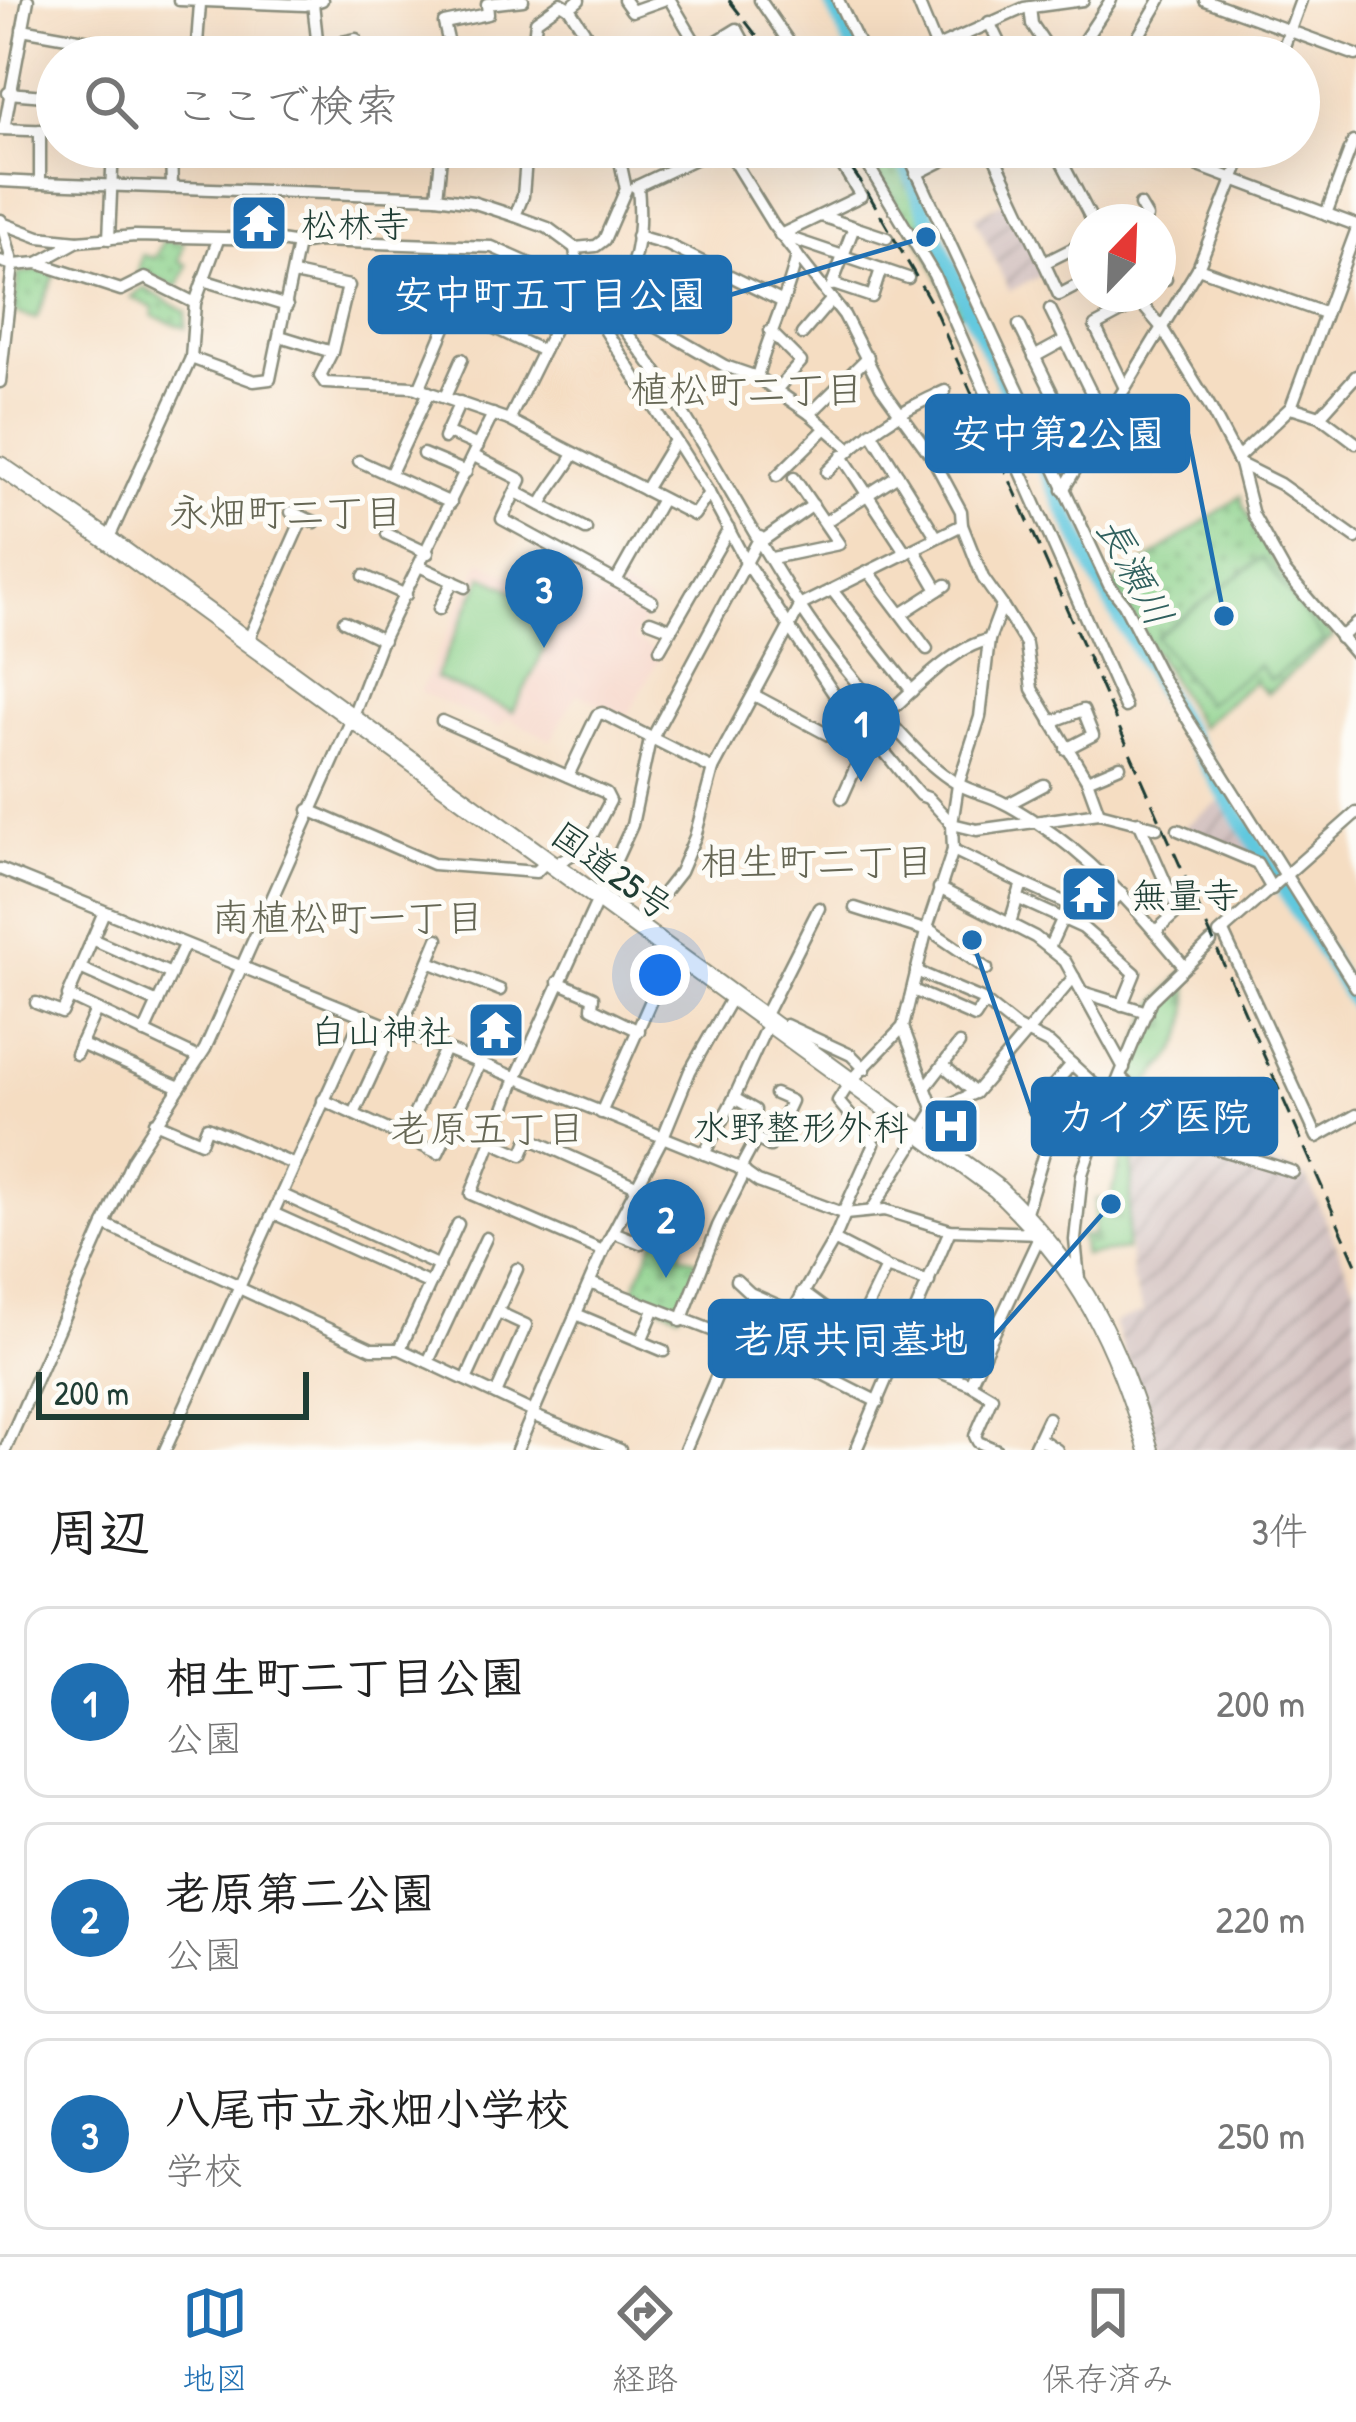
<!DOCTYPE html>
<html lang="ja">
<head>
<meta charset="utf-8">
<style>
  body { margin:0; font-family:"Patrick Hand","Klee One",sans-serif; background:#f6f6f6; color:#222 }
  .compass { position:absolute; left:1068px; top:204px; width:108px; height:108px; border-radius:50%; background:#fff; box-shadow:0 12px 48px #0002; rotate:23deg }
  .scale { position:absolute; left:36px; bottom:30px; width:273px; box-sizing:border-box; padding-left:12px; border:6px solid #1f3d34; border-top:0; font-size:33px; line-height:42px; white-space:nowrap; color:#1f3d34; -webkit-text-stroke:9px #fdfcf7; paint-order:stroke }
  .you { position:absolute; left:660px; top:975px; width:42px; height:42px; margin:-30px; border:9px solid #fff; border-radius:50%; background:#1a73e8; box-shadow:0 0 0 18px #1a73e833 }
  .badge { display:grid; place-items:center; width:78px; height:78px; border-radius:50%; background:#1f6fb2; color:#fff; font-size:39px; font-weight:700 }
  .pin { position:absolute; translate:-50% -99px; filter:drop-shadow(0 3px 6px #0008) }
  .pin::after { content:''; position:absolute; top:63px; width:42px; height:36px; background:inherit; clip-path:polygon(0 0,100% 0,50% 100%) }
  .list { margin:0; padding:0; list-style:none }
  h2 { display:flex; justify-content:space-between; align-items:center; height:156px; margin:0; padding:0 48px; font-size:51px }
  h2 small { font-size:39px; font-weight:400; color:#767676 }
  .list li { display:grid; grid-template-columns:78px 1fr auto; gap:36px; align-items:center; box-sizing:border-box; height:192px; margin:0 24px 24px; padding:0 24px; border:3px solid #e0e0e0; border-radius:24px }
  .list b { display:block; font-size:45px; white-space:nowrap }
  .list p { margin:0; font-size:39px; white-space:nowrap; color:#767676 }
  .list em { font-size:39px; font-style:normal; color:#767676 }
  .icon { flex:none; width:66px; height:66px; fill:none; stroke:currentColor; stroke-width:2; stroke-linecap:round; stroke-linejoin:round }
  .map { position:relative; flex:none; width:1356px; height:1450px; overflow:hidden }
  .search { position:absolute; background:#fff; box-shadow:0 12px 48px #0002; left:36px; right:36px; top:36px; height:132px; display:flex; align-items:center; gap:30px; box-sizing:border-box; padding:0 42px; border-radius:66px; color:#767676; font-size:45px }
  .sheet { height:804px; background:#fff }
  nav { display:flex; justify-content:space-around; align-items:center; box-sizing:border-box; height:168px; border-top:3px solid #e0e0e0; background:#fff; font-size:33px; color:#767676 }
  nav a { display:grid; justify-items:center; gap:6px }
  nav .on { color:#1f6fb2 }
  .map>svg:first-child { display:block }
  .built { fill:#f6d2c4 }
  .industrial { fill:url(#industrial-furrows) }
  .cemetery { fill:url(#cemetery-stones); stroke:#568760; stroke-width:3 }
  .park { fill:url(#park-dots); stroke:#568760; stroke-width:3 }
  .pitch { fill:#8cd18b; stroke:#568760; stroke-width:3 }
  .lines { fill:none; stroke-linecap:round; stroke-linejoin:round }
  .river { stroke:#61c8de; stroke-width:16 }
  .minor-casing { stroke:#8a8d7b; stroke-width:15 }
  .trunk-casing { stroke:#8a8d7b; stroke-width:22 }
  .minor { stroke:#fff; stroke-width:10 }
  .trunk { stroke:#fff; stroke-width:18 }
  .rail { stroke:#1f3d34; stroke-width:3; stroke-dasharray:18 9; stroke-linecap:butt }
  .labels { text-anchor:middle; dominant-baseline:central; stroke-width:10; stroke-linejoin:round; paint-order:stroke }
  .poi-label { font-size:36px; fill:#1f3d34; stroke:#fdfcf7; text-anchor:start }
  .street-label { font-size:36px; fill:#1f3d34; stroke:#fdfcf7 }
  .neighbourhood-label { font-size:39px; fill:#656654; stroke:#fdfcf7 }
  .water-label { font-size:39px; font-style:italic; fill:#30605e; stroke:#fdfcf7 }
  .leader { fill:none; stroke:#1f6fb2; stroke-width:4.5 }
  .callout-dot { fill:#1f6fb2; stroke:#fdfcf7; stroke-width:4.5 }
  .callout { fill:#1f6fb2; stroke:#1f6fb2; stroke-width:4.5 }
  .callout-label { font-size:39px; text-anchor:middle; font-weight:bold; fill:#fff }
</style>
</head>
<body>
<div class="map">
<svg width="1356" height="1450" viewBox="0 0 1356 1450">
  <defs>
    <pattern id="industrial-furrows" width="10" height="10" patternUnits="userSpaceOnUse" patternTransform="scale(3)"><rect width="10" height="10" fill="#d1bfbe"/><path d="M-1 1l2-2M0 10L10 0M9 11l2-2" fill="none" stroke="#a99c9b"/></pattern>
    <pattern id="cemetery-stones" width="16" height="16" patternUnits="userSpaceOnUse" patternTransform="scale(3)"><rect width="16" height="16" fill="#8cd18b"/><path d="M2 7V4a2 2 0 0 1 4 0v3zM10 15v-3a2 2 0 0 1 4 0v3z" fill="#72ab72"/></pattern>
    <pattern id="park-dots" width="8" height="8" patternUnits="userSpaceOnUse" patternTransform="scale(3)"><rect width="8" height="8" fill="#8cd18b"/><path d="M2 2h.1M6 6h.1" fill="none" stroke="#72ab72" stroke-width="1.8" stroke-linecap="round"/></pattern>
  </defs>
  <rect width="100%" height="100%" fill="#fdfcf7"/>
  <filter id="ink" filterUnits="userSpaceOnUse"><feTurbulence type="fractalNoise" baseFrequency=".00833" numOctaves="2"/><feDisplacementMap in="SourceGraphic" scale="24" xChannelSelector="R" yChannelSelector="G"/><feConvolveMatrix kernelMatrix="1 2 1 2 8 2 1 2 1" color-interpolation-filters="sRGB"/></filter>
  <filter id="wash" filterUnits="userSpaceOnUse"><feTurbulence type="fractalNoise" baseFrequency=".004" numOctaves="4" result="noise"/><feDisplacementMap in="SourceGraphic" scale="48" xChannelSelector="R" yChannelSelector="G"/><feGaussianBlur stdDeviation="2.7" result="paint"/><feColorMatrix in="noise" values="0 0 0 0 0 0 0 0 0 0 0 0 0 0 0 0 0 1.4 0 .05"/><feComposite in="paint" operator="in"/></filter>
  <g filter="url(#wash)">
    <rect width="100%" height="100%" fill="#f5ddc2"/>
    <path class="built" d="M567 557 653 605 634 639 661 655 627 717 577 693 551 740 507 718 500 727 420 692 481 561 546 594Z"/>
    <g class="industrial">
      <path d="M1148 28 1211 52 1209 57H1130Z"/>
      <path d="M1011 198 1046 273 1009 291 975 217Z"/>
      <path d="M1222 800 1261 860 1259 863 1183 828Z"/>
      <path d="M1147 1119 1307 1177 1356 1289V1450H1158L1114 1323 1143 1312 1132 1279 1127 1223 1135 1149Z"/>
    </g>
    <g class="cemetery">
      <path d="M1187 969C1193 1024 1187 1046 1145 1085L1127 1075 1153 1007Z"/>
      <path d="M1124 1149 1134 1152 1126 1250 1084 1255 1081 1236 1093 1235 1096 1199 1110 1200Z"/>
    </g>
    <g class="park">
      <path d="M860 147H895L967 311 956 314 925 250Z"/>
      <path d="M164 240 184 243 179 261 187 265 178 287 148 275 137 278 142 255 155 258Z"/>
      <path d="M39 270 55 274 36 319 14 312 18 274Z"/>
      <path d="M144 288 186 312 185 328 153 316V308L131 297Z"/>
      <path d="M1241 496 1243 506 1280 573 1333 637 1267 694 1254 681 1200 727 1113 584Z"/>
      <path d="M658 1232 683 1243 680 1254 701 1262 679 1314 632 1294Z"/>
    </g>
    <g class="pitch">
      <path d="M1262 558 1324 640 1270 680 1259 665 1206 704 1156 637Z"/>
      <path d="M483 576 562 614 513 712 435 678Z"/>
    </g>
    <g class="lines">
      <g class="river">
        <path d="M831 0 857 57"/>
        <path d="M898 147 968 308 1104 590 1171 707 1356 1005"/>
      </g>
    </g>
  </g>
  <g filter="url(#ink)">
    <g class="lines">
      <g class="minor-casing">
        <g id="minor">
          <path d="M179 0 305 5 322 0"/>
          <path d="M624 0 632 11 663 0"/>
          <path d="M670 0 702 54"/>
          <path d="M760 0 799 57"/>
          <path d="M838 0 865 57"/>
          <path d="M917 0 936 46"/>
          <path d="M1205 0 1356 55"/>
          <path d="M313 3 319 57"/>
          <path d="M1030 7 1032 24 1054 57"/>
          <path d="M569 8 601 57"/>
          <path d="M989 22 1006 57"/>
          <path d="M22 29 180 57"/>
          <path d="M318 47 356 39"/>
          <path d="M533 47 562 49"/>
          <path d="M701 51 737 29 752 57"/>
          <path d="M196 57 200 4"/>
          <path d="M452 57 444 23 488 14 487 4 523 0"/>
          <path d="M532 57 536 21 561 3 569 8 579 0"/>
          <path d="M915 57 1024 8 1083 0"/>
          <path d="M1073 57 1111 0"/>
          <path d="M1126 57 1160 0"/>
          <path d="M1280 57 1301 0"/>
          <path d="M8 93 57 97"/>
          <path d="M0 129 57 131"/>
          <path d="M4 129 28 0"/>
          <path d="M40 130V183L437 197 472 202 515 216"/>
          <path d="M171 147 172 188"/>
          <path d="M527 147 523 196 515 216 548 228 575 248 596 246 604 240 626 189 617 147"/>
          <path d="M725 147 773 225 844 315 881 387 932 457 961 511 962 525 983 578 1002 605 989 640 980 717 958 785 952 824 953 850 927 928 903 1027 850 1082 838 1101 874 1144 843 1213"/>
          <path d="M857 147 934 275 1125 707"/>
          <path d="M905 147 1109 585 1124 604 1163 680 1356 987"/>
          <path d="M990 147 1059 295 1086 281"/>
          <path d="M1054 147 1093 222"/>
          <path d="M1148 147 1356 225"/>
          <path d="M527 151H618"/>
          <path d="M916 174 970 147"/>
          <path d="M0 181 40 183"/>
          <path d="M635 187 720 147"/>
          <path d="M437 197 442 147"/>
          <path d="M1326 214 1353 142"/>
          <path d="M821 216 887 238"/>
          <path d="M1139 222 1147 217 1140 205"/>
          <path d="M2 223 39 237 78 241 135 236 268 239 298 244 318 241 492 247 575 284"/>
          <path d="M780 235 861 196 831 147"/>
          <path d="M637 236 668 245 783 302"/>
          <path d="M784 236 908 278"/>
          <path d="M109 239 113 147"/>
          <path d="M0 261 13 265 1 220"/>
          <path d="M38 263 78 241"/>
          <path d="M1044 263 1086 242"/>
          <path d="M1158 265 1166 279"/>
          <path d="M1198 268 1324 313"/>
          <path d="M294 274 349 286"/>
          <path d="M675 274 712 294 723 274"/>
          <path d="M579 279C696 394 751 559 857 683 883 714 925 767 960 785 973 792 989 795 1002 802 1021 811 1039 824 1056 836 1106 873 1144 918 1183 965"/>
          <path d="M203 280 287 306"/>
          <path d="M833 284 872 297 881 269"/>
          <path d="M832 285 854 227"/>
          <path d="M348 286 332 352 320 376 325 383 413 387 509 420 579 279 575 248"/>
          <path d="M571 291 593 311 709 493 746 562 852 721C878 738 898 771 920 795L928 798 952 824 977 830 1099 813 1157 828"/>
          <path d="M1133 294 1162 328 1209 405 1240 464 1253 515 1285 572 1356 655"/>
          <path d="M439 302 543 351"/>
          <path d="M607 308C638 275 642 231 638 186"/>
          <path d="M1050 309 1105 421"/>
          <path d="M613 317 624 308 725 366 757 377 810 414 849 448"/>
          <path d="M1019 325 1083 456"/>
          <path d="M770 331 801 362 776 390"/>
          <path d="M802 334 832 299"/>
          <path d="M280 336 332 352"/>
          <path d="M1034 357 1065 340"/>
          <path d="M191 358 254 381 270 379 298 244"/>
          <path d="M757 377C768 335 788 297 797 255"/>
          <path d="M0 382 13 265 38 263 121 290 145 278 195 303"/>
          <path d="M1125 388 1095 326 1138 303"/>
          <path d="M419 389 453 309"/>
          <path d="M445 397 462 359"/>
          <path d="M1291 407 1320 416 1356 443"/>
          <path d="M810 414 868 357"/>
          <path d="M1320 416 1356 376"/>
          <path d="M509 420 694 515 709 493"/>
          <path d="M446 432 478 446"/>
          <path d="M871 432 936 536"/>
          <path d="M444 438 460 402"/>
          <path d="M927 450 958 434 937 394"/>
          <path d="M423 454 466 472"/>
          <path d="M474 456 521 480 502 519 652 601"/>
          <path d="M842 456 906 553"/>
          <path d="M1237 458 1291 407 1356 231"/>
          <path d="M359 461 451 503"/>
          <path d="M1240 464 1280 484 1356 538"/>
          <path d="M827 472C863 435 898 411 945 391"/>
          <path d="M390 475 429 392"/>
          <path d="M777 476 825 429"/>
          <path d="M645 490 674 442"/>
          <path d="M1063 490 1198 268 1246 147"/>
          <path d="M516 492 586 529"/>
          <path d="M541 505C551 485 564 473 574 454"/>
          <path d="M291 512 315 522"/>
          <path d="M825 522 898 475"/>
          <path d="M387 534 428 553"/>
          <path d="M108 540 191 358 195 303 218 240"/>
          <path d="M762 541 813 505"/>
          <path d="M914 549 938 590"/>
          <path d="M772 558 839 544 794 478"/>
          <path d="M421 567 465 587"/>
          <path d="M869 572 927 649"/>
          <path d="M364 576 406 595"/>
          <path d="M616 581 662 499"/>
          <path d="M832 590 912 691"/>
          <path d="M1002 605 1026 644 1032 689 1087 780 1099 813"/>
          <path d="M439 609 453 581"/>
          <path d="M901 614 946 585"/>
          <path d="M344 621 383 640"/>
          <path d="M650 621 671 629"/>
          <path d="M1340 638 1356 624"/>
          <path d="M247 643 303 517"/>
          <path d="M660 649 729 529"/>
          <path d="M754 695 862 753 842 798"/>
          <path d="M886 715C911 692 956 645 989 640"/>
          <path d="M442 721 606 793 610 801 586 847 553 865"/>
          <path d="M1051 722 1083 710 1093 735 1066 749"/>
          <path d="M568 776 597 715 602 713 713 769"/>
          <path d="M1087 780 1120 766"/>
          <path d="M1008 804 1044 785"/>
          <path d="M309 810 433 864 536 872 546 862"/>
          <path d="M1139 822 1178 911 1155 932"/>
          <path d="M1178 830 1257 863 1272 889"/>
          <path d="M953 850 1022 883 1010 923"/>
          <path d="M0 869 737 1167 758 1182 845 1214 885 1210 950 1230 1041 1233 970 1384"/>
          <path d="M1022 883 1095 916 1122 893"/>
          <path d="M939 888 1035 937 1065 961 1124 1068"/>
          <path d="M1017 898 1083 928 1135 973 1122 1005"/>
          <path d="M855 908 927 931"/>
          <path d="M103 914 68 996 199 1058"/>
          <path d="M636 928 680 872 695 837 713 769 801 605 962 525"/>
          <path d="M927 928 987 969"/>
          <path d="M1223 932 1317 1137 1356 1115"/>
          <path d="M1219 934 1356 813"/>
          <path d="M92 939 171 974"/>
          <path d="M1049 948 1065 913"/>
          <path d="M429 962 500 990"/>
          <path d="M80 968 158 1003"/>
          <path d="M916 971 981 999 1016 1027 1050 1044 1110 1099"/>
          <path d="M558 982 593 997 592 1008 639 1031"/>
          <path d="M913 990 975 1017 984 1003"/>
          <path d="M1082 992 1147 1012"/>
          <path d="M36 1003 62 1013 70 997"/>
          <path d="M763 1019 819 908"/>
          <path d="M768 1023 734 1098 755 1110 753 1137 770 1146 791 1101 775 1094"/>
          <path d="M903 1027 934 1111"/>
          <path d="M781 1028 786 1025 851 1055 865 1069"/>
          <path d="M400 1030 438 939"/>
          <path d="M144 1033 184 945"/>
          <path d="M80 1044 180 1087"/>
          <path d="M76 1054 96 1010"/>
          <path d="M943 1065 975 1093"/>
          <path d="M1120 1077C1139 1092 1138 1109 1156 1121 1195 1147 1249 1156 1293 1172"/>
          <path d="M925 1088 959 1044"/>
          <path d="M323 1100 438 1153 480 1063"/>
          <path d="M1033 1109 1072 1064"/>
          <path d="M601 1113 672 953"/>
          <path d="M354 1114 394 1027"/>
          <path d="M413 1117 445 1049"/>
          <path d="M155 1122 201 1142 207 1127 295 1165"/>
          <path d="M491 1141 522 1155 529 1138 636 1186"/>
          <path d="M1219 1147 1241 1087"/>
          <path d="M704 1154 734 1098"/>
          <path d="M740 1169 755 1141"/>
          <path d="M283 1195 439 1266"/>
          <path d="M872 1210 934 1111 975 1093 1074 977"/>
          <path d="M275 1214 430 1284"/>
          <path d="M1025 1215 1046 1146"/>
          <path d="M104 1224 240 1286"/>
          <path d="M613 1232 641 1243"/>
          <path d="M834 1240 886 1267 929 1282"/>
          <path d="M603 1251 471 1194 516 1078 632 825 649 744 760 537"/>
          <path d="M1079 1279 1075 1240 1082 1174 1095 1136 1151 1000 1211 942"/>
          <path d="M736 1280 750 1293 791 1311"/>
          <path d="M590 1283 817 1371 878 1402"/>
          <path d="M239 1288 372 1349H400L533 1412"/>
          <path d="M802 1292 840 1320 857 1339 970 1384 992 1397 975 1436 978 1442 997 1450"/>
          <path d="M576 1314 664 1351"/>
          <path d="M681 1321 718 1226 745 1172"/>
          <path d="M853 1336 886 1267"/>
          <path d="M641 1341 654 1310"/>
          <path d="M400 1349 458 1224"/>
          <path d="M769 1352 834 1240 845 1214"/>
          <path d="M428 1362 486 1238"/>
          <path d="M466 1380 517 1269"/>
          <path d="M496 1394 526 1325 498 1312"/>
          <path d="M532 1415 620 1450"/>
          <path d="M1039 1438 1057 1450"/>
          <path d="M5 1450 133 1159 205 1049 351 721 381 642 493 414"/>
          <path d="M165 1450 363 1015"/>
          <path d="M517 1450 603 1251 663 1137 690 1071 732 997"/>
          <path d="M685 1450 732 1340"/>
          <path d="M856 1450 950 1230"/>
          <path d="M1033 1450 1048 1418"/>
        </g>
      </g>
      <g class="trunk-casing">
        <path id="trunk" d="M0 466 108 540 996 1188C1083 1270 1114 1338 1149 1450"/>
      </g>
      <use href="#minor" class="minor"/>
      <use href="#trunk" class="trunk"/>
      <g class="rail">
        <path d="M729 0 773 57"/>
        <path d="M836 147 865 188 933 306 1356 1264"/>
      </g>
    </g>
  </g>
  <defs>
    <g id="temple-square" transform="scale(3)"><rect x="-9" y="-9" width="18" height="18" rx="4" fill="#1f6fb2" stroke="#fdfcf7"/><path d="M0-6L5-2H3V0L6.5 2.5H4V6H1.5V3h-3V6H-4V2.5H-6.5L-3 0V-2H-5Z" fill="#fff"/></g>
    <g id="hospital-square" transform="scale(3)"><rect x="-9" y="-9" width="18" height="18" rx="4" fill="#1f6fb2" stroke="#fdfcf7"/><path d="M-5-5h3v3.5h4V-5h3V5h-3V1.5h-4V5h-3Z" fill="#fff"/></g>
  </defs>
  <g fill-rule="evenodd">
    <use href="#temple-square" x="259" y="223"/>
    <use href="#temple-square" x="1089" y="894"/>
    <use href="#temple-square" x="496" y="1030"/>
    <use href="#hospital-square" x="951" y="1126"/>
  </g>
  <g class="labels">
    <g class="poi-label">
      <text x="301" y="223">松林寺</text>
      <text x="1131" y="894">無量寺</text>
      <text x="454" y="1030" text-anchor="end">白山神社</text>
      <text x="909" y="1126" text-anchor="end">水野整形外科</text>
    </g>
    <g class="street-label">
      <text transform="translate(613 870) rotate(36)">国道25号</text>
    </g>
    <g class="neighbourhood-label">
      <text x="747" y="388">植松町二丁目</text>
      <text x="286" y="511">永畑町二丁目</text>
      <text x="817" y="860">相生町二丁目</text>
      <text x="348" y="916">南植松町一丁目</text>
      <text x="488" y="1127">老原五丁目</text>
    </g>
    <g class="water-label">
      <text transform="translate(1136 571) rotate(62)">長瀬川</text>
    </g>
  </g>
  <path class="leader" d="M926 237L730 295M1224 616L1188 434M972 940L1033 1116M1111 1204L992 1339"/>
  <g class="callout-dot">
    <circle cx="926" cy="237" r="12"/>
    <circle cx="1224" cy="616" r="12"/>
    <circle cx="972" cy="940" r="12"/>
    <circle cx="1111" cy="1204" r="12"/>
  </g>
  <g class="callout">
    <rect x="370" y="257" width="360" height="75" rx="12"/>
    <rect x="927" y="396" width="261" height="75" rx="12"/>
    <rect x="1033" y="1079" width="243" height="75" rx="12"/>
    <rect x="710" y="1301" width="282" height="75" rx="12"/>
  </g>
  <g class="callout-label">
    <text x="550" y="308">安中町五丁目公園</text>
    <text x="1058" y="447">安中第2公園</text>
    <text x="1154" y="1130">カイダ医院</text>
    <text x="851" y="1353">老原共同墓地</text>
  </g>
</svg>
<svg class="compass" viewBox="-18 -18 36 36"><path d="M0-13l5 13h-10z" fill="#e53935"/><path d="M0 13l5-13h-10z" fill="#767676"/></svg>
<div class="scale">200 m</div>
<div class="you"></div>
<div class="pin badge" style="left:861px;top:782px">1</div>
<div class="pin badge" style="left:666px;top:1278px">2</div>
<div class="pin badge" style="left:544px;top:648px">3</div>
<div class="search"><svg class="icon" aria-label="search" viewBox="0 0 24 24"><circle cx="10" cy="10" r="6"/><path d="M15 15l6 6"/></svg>ここで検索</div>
</div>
<section class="sheet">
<h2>周辺<small>3件</small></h2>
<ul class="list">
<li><span class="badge">1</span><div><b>相生町二丁目公園</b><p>公園</p></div><em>200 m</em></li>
<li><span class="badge">2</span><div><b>老原第二公園</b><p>公園</p></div><em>220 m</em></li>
<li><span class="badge">3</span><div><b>八尾市立永畑小学校</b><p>学校</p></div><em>250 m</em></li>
</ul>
</section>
<nav>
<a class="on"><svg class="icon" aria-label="map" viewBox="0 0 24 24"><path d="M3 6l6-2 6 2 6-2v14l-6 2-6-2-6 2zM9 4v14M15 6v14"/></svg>地図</a>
<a><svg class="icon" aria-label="directions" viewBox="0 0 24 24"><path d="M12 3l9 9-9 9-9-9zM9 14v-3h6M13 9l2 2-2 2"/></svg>経路</a>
<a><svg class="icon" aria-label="saved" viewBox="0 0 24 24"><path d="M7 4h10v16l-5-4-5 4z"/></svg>保存済み</a>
</nav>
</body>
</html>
